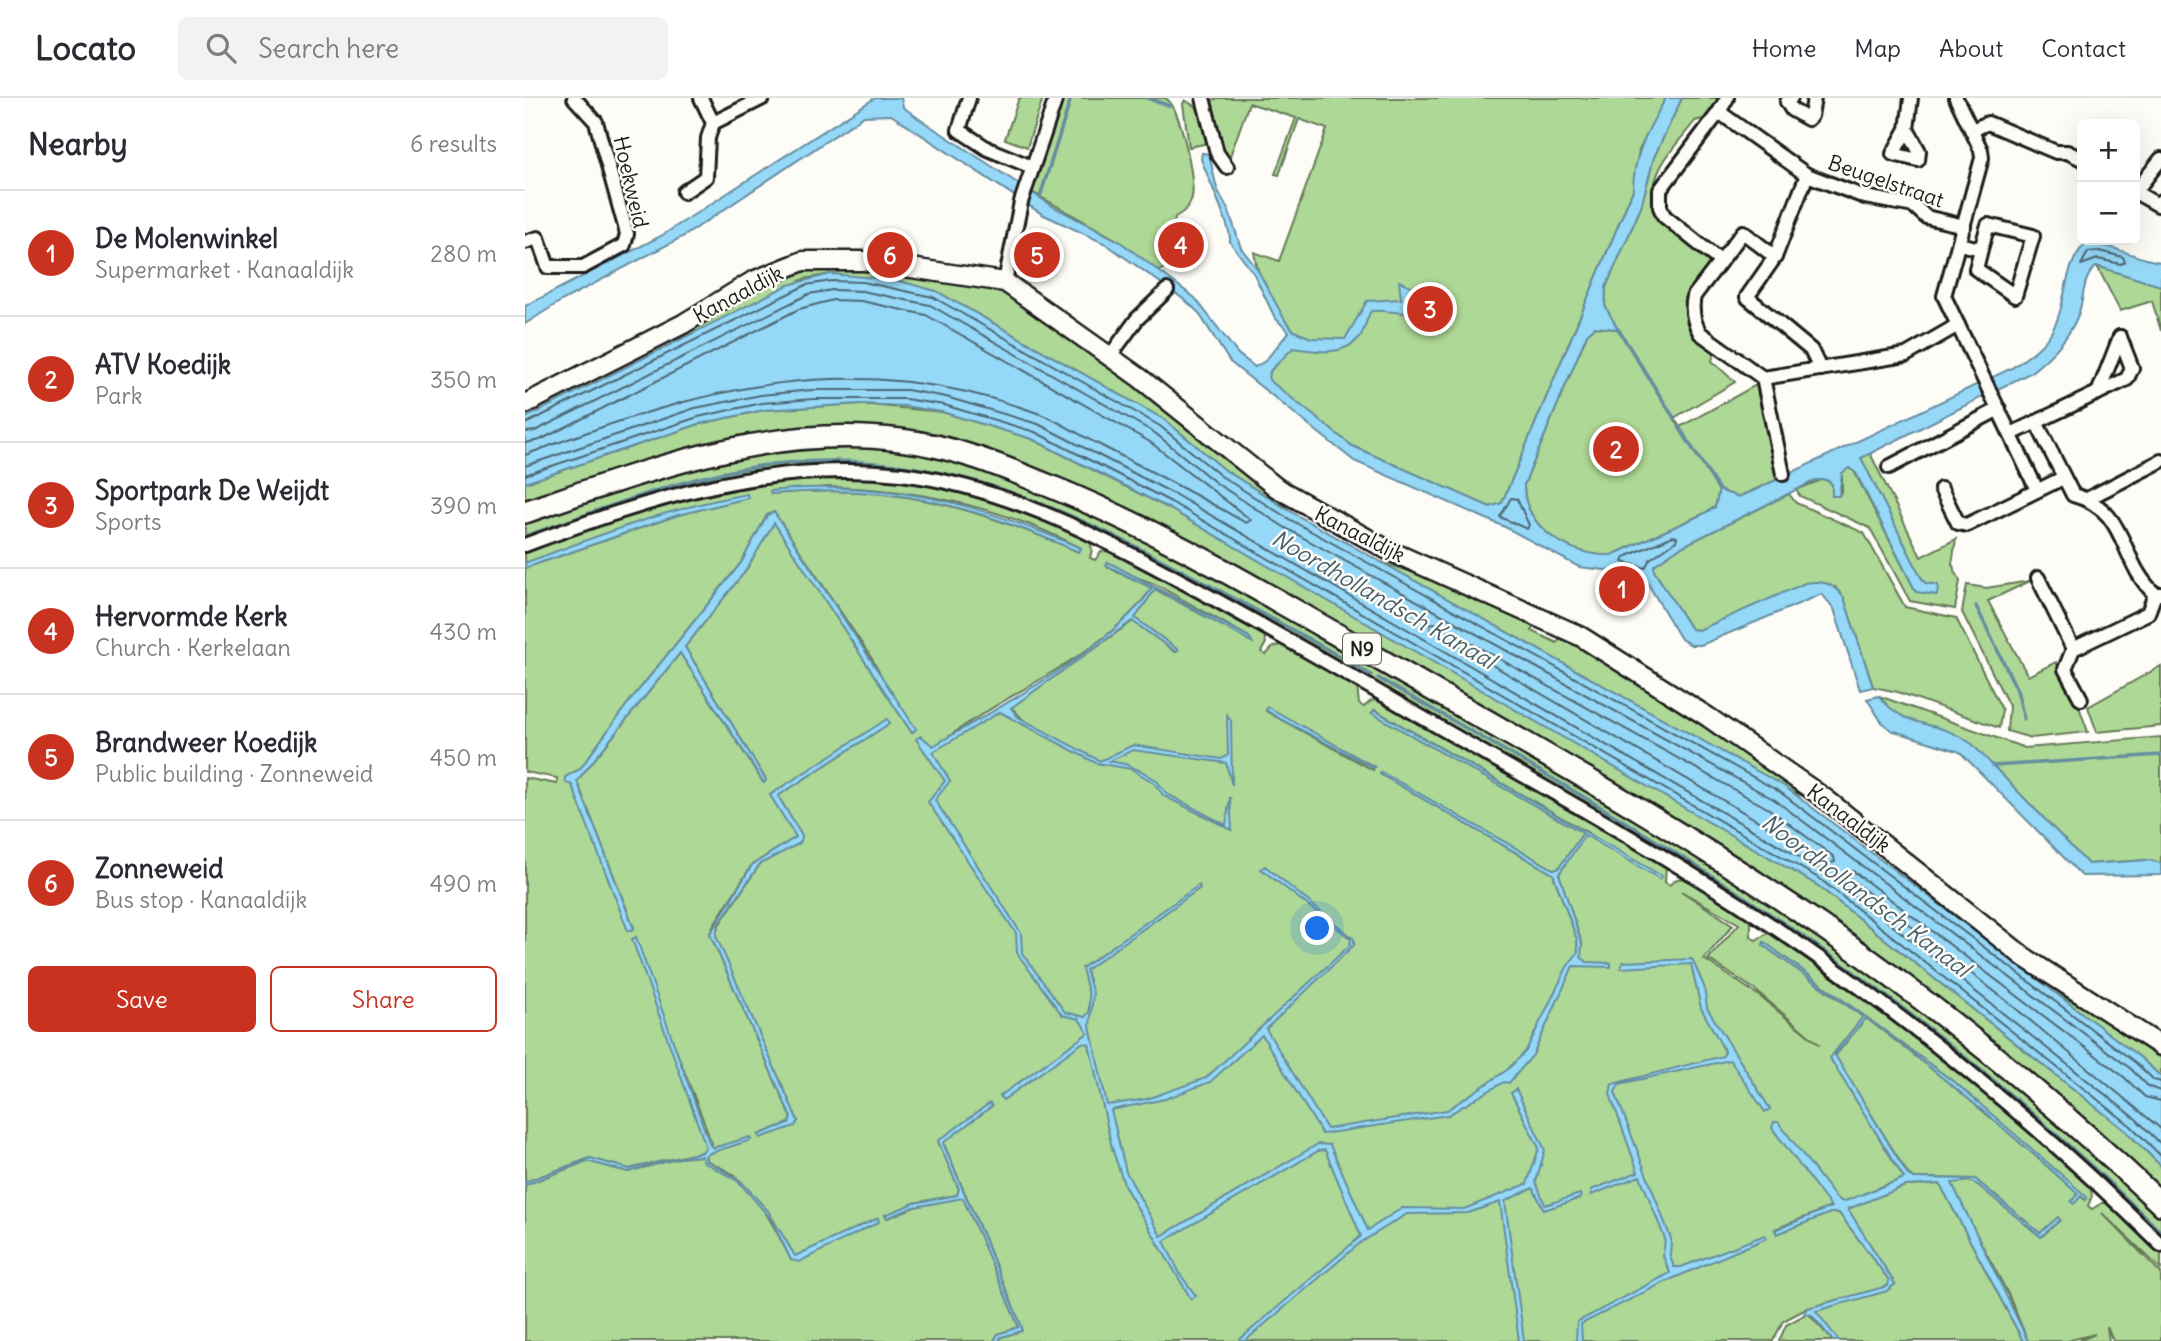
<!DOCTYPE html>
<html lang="en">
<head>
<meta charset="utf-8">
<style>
  body { margin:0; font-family:Delius,sans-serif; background:#f2f2f3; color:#2b2b33 }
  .controls { position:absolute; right:21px; top:21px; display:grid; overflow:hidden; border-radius:10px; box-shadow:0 7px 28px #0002 }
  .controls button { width:63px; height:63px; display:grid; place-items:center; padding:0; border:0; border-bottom:2px solid #e1e1e2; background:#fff; color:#2b2b33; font:35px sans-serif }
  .you { position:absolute; left:793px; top:831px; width:24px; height:24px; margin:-18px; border:5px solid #fff; border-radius:50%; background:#1a73e8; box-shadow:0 0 0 10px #1a73e833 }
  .badge { display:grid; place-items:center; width:46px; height:46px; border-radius:50%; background:#c8321e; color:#fff; font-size:23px; font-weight:700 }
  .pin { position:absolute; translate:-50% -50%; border:4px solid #fff; box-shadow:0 2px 7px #0006 }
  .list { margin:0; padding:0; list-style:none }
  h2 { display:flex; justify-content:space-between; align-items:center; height:91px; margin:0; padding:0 28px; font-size:30px }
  h2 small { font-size:23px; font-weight:400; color:#7c7c81 }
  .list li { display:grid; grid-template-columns:46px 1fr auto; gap:21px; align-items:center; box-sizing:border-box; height:126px; padding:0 28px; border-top:2px solid #e1e1e2 }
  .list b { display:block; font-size:26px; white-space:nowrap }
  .list p { margin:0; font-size:23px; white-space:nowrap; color:#7c7c81 }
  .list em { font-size:23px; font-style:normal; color:#7c7c81 }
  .actions { display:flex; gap:14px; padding:21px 28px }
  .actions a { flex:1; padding:16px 0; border:2px solid #c8321e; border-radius:10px; text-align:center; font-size:24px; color:#c8321e }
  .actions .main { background:#c8321e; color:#fff }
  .icon { flex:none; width:38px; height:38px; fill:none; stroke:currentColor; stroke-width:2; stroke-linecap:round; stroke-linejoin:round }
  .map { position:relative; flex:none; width:1636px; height:1243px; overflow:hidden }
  header { display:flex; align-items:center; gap:42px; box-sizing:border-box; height:98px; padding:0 35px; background:#fff; border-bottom:2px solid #e1e1e2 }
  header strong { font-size:33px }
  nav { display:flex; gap:38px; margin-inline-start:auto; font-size:24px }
  .search { width:490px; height:63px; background:#f2f2f3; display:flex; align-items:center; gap:18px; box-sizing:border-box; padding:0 24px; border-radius:10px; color:#7c7c81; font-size:26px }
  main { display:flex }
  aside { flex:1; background:#fff }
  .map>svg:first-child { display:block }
  .green { fill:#aed895; stroke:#657a58; stroke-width:2; fill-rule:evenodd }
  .water { fill:#95d8f7; stroke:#658d9f; stroke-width:2 }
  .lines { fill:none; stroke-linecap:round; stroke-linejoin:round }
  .shore { stroke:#4c6774; stroke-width:2 }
  .stream { stroke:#658d9f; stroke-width:3.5 }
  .street-casing { stroke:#1c1c1c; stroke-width:18 }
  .secondary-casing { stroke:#1c1c1c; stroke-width:23 }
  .primary-casing { stroke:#1c1c1c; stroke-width:26 }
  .street { stroke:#fdfcf7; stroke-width:12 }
  .secondary { stroke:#fdfcf7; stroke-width:18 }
  .primary { stroke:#fdfcf7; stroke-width:21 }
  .labels { text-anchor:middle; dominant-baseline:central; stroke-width:5; stroke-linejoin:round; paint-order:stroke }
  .shield { fill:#fdfcf7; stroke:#605f5e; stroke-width:2 }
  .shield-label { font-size:19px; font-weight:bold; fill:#1c1c1c }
  .street-label { font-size:21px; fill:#1c1c1c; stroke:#fdfcf7 }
  .water-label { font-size:23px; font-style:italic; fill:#465e69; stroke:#fdfcf7 }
</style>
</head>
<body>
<header>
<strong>Locato</strong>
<div class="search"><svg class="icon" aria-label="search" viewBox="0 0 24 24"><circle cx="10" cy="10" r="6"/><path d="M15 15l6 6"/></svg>Search here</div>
<nav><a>Home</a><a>Map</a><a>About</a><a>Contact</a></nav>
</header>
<main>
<aside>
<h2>Nearby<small>6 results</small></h2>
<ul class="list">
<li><span class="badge">1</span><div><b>De Molenwinkel</b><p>Supermarket · Kanaaldijk</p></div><em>280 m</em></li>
<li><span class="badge">2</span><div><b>ATV Koedijk</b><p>Park</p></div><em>350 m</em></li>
<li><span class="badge">3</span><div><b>Sportpark De Weijdt</b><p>Sports</p></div><em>390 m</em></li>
<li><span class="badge">4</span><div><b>Hervormde Kerk</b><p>Church · Kerkelaan</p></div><em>430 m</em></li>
<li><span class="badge">5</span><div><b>Brandweer Koedijk</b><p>Public building · Zonneweid</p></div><em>450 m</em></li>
<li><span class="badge">6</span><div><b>Zonneweid</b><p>Bus stop · Kanaaldijk</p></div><em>490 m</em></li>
</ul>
<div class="actions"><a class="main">Save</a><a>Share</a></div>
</aside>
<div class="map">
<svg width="1636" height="1243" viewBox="0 0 1636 1243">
  <rect width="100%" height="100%" fill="#fdfcf7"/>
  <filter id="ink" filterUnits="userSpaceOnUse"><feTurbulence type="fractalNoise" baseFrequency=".0143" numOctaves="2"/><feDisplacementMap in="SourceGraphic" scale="14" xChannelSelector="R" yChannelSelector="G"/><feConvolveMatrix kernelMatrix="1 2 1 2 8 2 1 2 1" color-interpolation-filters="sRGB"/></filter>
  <g filter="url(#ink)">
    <g class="green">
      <path d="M494 0H518L502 49 480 41Z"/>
      <path d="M538 0H640C655 6 671 83 667 99 665 109 659 114 650 119L642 168 633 174 594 143 507 94Z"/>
      <path d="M694 0H1141L1114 52 1108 92 977 405 965 409 827 348 743 282 745 273 763 253 769 233C749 212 733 183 729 154L754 163 802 31 774 21 754 77 750 76 771 20 724 5 705 58 699 53 687 2Z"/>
      <path d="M1157 0H1196L1186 19 1170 23C1151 48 1122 73 1130 108L1189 160 1159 201 1165 230 1191 248 1187 263 1210 284 1149 320 1155 329 1231 287 1248 365 1256 380 1213 399 1194 392 1190 409 1176 417 1087 457C1047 459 998 431 999 387L1062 236 1070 229 1092 231 1080 208 1081 189 1116 109 1129 59Z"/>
      <path d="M660 2 674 11 684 45 664 49 658 6Z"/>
      <path d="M309 166 469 190 489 198 650 315 768 415 700 372 640 322 411 193 306 176 279 181 151 244C201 205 245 174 309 166Z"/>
      <path d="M1572 168 1636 188V233L1627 203 1595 213Z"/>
      <path d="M335 306 417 314 507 341 643 410 895 554 1292 787 1601 1033 1636 1068V1097L1296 815 1240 777 650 438 342 331 0 403V385L174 326 239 312Z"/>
      <path d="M333 345 439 362 613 433 1108 716 1331 861C1354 886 1384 900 1411 920L1636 1116V1141L1286 851 738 521 474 394 297 368 224 375 0 444V421L31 411 67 404 191 361Z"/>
      <path d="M1345 355 1396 459 1431 441 1427 466 1435 483 1430 511 1385 503 1345 430 1275 398 1271 392 1299 381 1307 386V398H1313L1317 393V375L1321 370 1328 371 1391 494 1413 487 1400 485 1396 479 1336 360Z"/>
      <path d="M320 376 398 384 473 402 564 441 567 451 565 460 570 462 576 454 587 452 738 534 741 545 736 554 741 557 748 549 759 546 832 588 834 606 839 609 846 603 856 601 1141 766 1140 784 1144 787 1152 781 1163 780 1226 821V839L1231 842 1243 835 1253 838 1439 977 1565 1086 1567 1098 1563 1108 1567 1111 1577 1105H1586L1636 1152V1171L1577 1115 1636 1175V1243H1588L1582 1229 1584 1243H1554L1570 1236 1542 1243H1503L1483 1196 1426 1088 1427 1084 1445 1083 1453 1087 1516 1139 1535 1122 1533 1120 1515 1135 1450 1081 1389 1080 1383 1076 1310 958 1341 920C1414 975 1485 1034 1553 1096L1547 1104 1556 1098 1560 1102 1433 987 1239 844 1238 847 1338 919 1305 960 1379 1080 1318 1104 1311 1100 1306 1109 1250 1131 1252 1136 1305 1115H1314L1364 1182V1188L1283 1210 1258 1223 1248 1243H474L476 1239 496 1233 497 1229 418 1044 467 1008 413 1043 434 1091 432 1097 389 1105 363 1120 389 1109 438 1099 494 1229 473 1236 469 1243H0V1087L62 1063 103 1074 154 1060 176 1058C188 1068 202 1074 213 1083 238 1104 252 1134 266 1162L273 1158H270L243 1113 208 1076 181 1062 180 1058 185 1055 225 1040 188 1050 179 1024 108 841 182 1049 177 1054 104 1071 65 1060 0 1084V680L32 686V680L0 674V470L153 417 222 400V397L133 419 0 465V452L133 406 210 386ZM302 389C390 390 477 409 556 450L554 454C445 407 367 385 246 396ZM249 414 347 561 387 635 249 424 221 472 160 549 241 682 238 684 155 555 52 683 109 830 103 832 47 686 41 679 55 671 100 609 216 465 242 417ZM581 468 630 486 724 539 727 544 630 491 610 520 653 552 650 554 608 523 486 609 507 631 475 614 422 640C489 589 577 560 627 490ZM742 609 849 669 848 672 755 621 741 613ZM850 612 1060 733 1135 780 1060 736 1034 776 1057 846 1053 852 1052 841 1028 776 855 676 1028 771H1033L1058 735 847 615ZM365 625 253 698 277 738 275 744 235 766 194 827 190 838 273 1023 233 1037 264 1025 266 1019 185 836 188 828 227 767 271 739 246 696ZM1156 793 1214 826 1183 861 1229 891 1295 947 1233 897 1179 861 1208 827Z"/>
      <path d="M1264 396 1271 405 1339 435 1380 509 1431 520 1477 612 1474 630 1373 594 1348 589 1319 500 1310 489 1173 532 1166 531 1129 473V467L1154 450Z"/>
      <path d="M856 464 930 488 1009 526 1007 533 1032 545 1035 540 1051 547 1175 621 1262 684 1275 700Z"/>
      <path d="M1505 483 1463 503 1503 578 1531 564 1554 609 1563 634 1506 640 1482 633 1484 608 1437 514 1442 487 1461 490Z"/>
      <path d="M1636 568V628L1572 634 1563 609Z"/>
      <path d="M1354 598 1500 650 1636 639V765L1623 762 1563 766 1468 668 1387 623 1372 618Z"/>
      <path d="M1521 890 1602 932 1636 955V979L1616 960Z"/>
      <path d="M1415 1086 1498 1243H1314L1290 1213 1370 1186 1322 1111 1380 1088Z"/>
      <path d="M1283 1215 1308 1243H1254L1261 1227Z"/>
    </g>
    <g class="water">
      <path d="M350 0H376L378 9 393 20 529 109 594 143 670 200 713 256 730 269 740 263 764 234 750 220 729 176 705 144C707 130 682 78 676 61L677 55 684 56 692 91 704 113 716 150 731 169 761 224 769 233 786 240 820 241 842 203 876 201 874 183 888 189H900L905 199C897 226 866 210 846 213 841 221 840 233 834 240 817 259 791 253 768 250L745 273 744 282 827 348 965 409 977 405 1108 92C1108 57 1124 29 1141 0H1157L1129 59 1116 109 1081 189 1080 208 1093 231 1070 229 1062 236 999 387C998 431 1047 459 1087 457L1176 417 1190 409 1194 392 1213 399 1228 393 1487 270C1502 259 1518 249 1527 233 1543 205 1537 170 1560 146 1588 145 1609 161 1636 164V188L1572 168C1556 180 1560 200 1553 217 1543 242 1525 259 1505 275L1336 360 1396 479 1400 485 1413 487 1412 497 1391 494 1331 375 1324 370 1317 375 1314 398H1307V386L1302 382H1291L1154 450 1129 467V473L1166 531 1174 532 1280 485C1298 482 1308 485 1319 500L1348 589 1335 592 1309 511 1297 496 1176 547H1166L1156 541 1120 481 1114 476 1054 469 980 429 829 363 705 264 673 214 661 203 581 146 517 116 366 17 339 18 161 137 36 203 0 226V208L136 138Z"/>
      <path d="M306 176 371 182 411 193 640 322 700 372 768 415 1259 688 1616 960 1636 979V1068L1601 1033 1292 787 643 410 507 341 417 314 379 308 335 306 239 312 174 326 0 385V320L263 187Z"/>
      <path d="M278 390C387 387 457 408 556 450L554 454C445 406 367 385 246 396L245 393Z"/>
      <path d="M222 396 223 400 153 417 0 470V465C72 438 146 409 222 396Z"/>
      <path d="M249 414 391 631 387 635 249 425 221 472 160 549 241 682 239 685 155 555 52 683 109 831 103 833 47 687 41 685 40 679 55 671 100 609 216 465 242 417Z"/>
      <path d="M583 464 724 539 727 544 630 491 610 520 653 552 651 554 607 523 486 610 493 619 575 663 608 647 696 661 703 657 702 617 706 623 707 687 701 665 608 652 584 663 600 666 618 674 631 682 642 696 701 727 705 699 707 732 639 698 628 684 606 671 571 665 475 614 408 654 425 683 410 702 496 835 497 855 540 914 560 919 564 914V898L557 870 674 787 675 790 561 872 568 896 565 928 582 1007 622 1001 681 980 825 847 826 841 736 771 740 768 829 841V847L741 931 802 1031 922 1012 982 972 1001 953 1042 869 1053 854 1052 841 1028 776 855 676 856 674 1028 771H1033L1058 735 847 615 849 612 1137 778 1135 781 1060 737 1034 776 1057 846 1056 859 1062 864 1086 865V869L1048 868 1008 957 984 985 979 984 923 1017 797 1036 737 937 685 984 640 1001 586 1012 601 1074 636 1138 793 1046 805 1047 843 1132 877 1110 939 1111 1002 1086 1014 1050 986 995 991 991 1020 1052 1011 1084 1020 1107 1055 1096 1056 1100 1019 1112 1008 1090 980 1103 999 1243H994L975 1104 943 1115 882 1116 835 1145 720 1243H713L836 1138 800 1052 793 1053 639 1143 655 1176 671 1198 666 1201 600 1089 587 1050 564 946 557 945 478 1002 475 998 563 935 554 921 537 917 492 855 491 835 403 704 420 683 391 641 396 638 408 648C469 612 590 548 627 490L581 467Z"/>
      <path d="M1354 598C1381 633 1414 621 1447 646L1563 766 1623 762 1636 765V777L1557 778 1435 654 1366 632 1356 623 1342 601Z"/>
      <path d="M743 609 850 669 849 670 755 621 741 612Z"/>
      <path d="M362 621 365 625 253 698 277 738 275 745 235 766 193 827 191 838 273 1023 270 1028 235 1040 233 1037 264 1025 266 1019 185 836 227 767 271 739 245 697Z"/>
      <path d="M111 839 185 1047 188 1050 225 1039 226 1042 185 1055 180 1058 181 1062 216 1083 243 1113 270 1158 353 1120 354 1124 274 1164 266 1162 246 1121 214 1084 179 1064 176 1058 154 1060 103 1074 62 1063 0 1087V1084L65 1060 104 1071 177 1054 181 1049 107 841Z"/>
      <path d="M1239 844 1433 987 1562 1099 1561 1102 1556 1098 1549 1106 1546 1104 1553 1096C1485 1034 1414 975 1341 920L1310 957 1383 1077 1389 1080 1450 1081 1515 1135 1533 1119 1535 1122 1516 1139 1453 1087 1445 1083 1427 1085 1503 1243H1498L1415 1086 1380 1088 1323 1111 1370 1186 1362 1193 1291 1213 1314 1243H1308L1287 1217 1279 1216 1283 1210 1363 1188 1364 1182 1314 1115H1305L1252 1136 1250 1132 1306 1109 1247 1030 1249 1024H1253L1311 1100 1318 1104 1379 1080 1305 960 1338 919 1238 847Z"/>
      <path d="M1167 861 1179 888 1182 910 1245 1011 1240 1014 1205 962 1094 986 1090 994 1146 1141 1145 1158 1149 1169H1156L1240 1137 1242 1140 1142 1183 1056 1226 1057 1243H1051L1052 1224 1145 1175 1138 1158 1140 1141 1115 1078 1066 1097V1092L1113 1074 1085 996 1087 986 1198 958 1200 954 1176 910 1166 866 1096 870 1098 864Z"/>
      <path d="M465 1005 467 1008 418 1045 497 1229V1233L476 1239 474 1243H469L473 1236 494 1229 438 1100 389 1109 362 1120 360 1117 389 1105 432 1097 434 1091 413 1043Z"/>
    </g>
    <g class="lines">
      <g class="shore">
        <path d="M1574 153 1598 159 1600 164 1596 166 1573 161 1556 167 1563 154Z"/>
        <path d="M0 326 281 187 306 183 338 184 408 199 635 328 696 378 764 421 1255 694 1611 965 1629 982 1636 984"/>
        <path d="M0 334 10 333 284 196 307 192 337 193 405 207 630 335 691 385 759 429 1250 702 1606 971 1624 989 1636 993"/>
        <path d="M0 345 15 342 274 211 308 202 336 203 401 217 625 344 726 422 721 425C672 397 622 371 571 345 553 336 534 323 515 316 328 247 179 289 0 357"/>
        <path d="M0 368 170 310 236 297 287 292H382L421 299 513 326 651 397 1300 774 1611 1021 1636 1046"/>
        <path d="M0 377 173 319 237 305 288 301H380L419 307 510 334 646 404 1295 781 1606 1028 1636 1058"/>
        <path d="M986 400 992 401 1004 427 1002 431 975 419Z"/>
        <path d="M1148 438 1152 439 1151 443 1125 461 1120 470 1098 464 1100 459Z"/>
        <path d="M910 525 1244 711 1309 759 1310 764 1305 765 906 531 905 526Z"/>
        <path d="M1636 1003 1620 999 1599 979 1328 773 1323 774V779L1483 904 1636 1031"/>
      </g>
      <g class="stream">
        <path d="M622 0 645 8"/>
        <path d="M515 99 546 0"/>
        <path d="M1093 231 1149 320"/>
        <path d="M1154 329 1194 392"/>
        <path d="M0 438C80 411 158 377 243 367 411 346 541 410 684 487 739 516 793 545 846 577"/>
        <path d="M1451 508 1492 592 1499 621"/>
        <path d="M853 580C995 661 1138 742 1273 835 1402 923 1524 1024 1636 1134"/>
        <path d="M1468 668 1636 657"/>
      </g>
      <g class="street-casing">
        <g id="street">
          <path d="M444 0 434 32 463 51 507 69"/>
          <path d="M678 0 692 55 702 69"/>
          <path d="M1266 0 1262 4 1267 12 1283 21 1286 18 1289 0"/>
          <path d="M1431 0 1456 52 1457 60 1419 198 1512 392"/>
          <path d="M1194 14 1202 0"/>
          <path d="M188 25 238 0"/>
          <path d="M1382 31 1394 53 1393 62 1368 56 1382 31 1386 0"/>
          <path d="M1447 32 1463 25 1531 54H1542L1557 61"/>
          <path d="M1282 77 1250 159 1222 199 1286 252 1295 271"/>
          <path d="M159 94 181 79 183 40 188 25 176 0"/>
          <path d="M1610 94 1636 61"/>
          <path d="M1610 94 1633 107 1636 103"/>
          <path d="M0 144 13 140 23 169H58L99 147 102 136 71 24 49 0"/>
          <path d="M1434 146 1456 151 1451 171 1490 198 1508 138 1463 127 1456 151"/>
          <path d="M1250 159 1218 134 1169 198C1166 211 1168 223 1175 235L1238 280 1381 257 1433 227"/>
          <path d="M1195 163 1139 118 1135 109V92L1194 14 1282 77 1340 99 1389 108 1401 119 1439 128"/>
          <path d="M480 184 496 104 531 0"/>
          <path d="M585 258 612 221 642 192"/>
          <path d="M1238 280 1258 376"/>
          <path d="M1573 295 1595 239"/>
          <path d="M1511 324 1548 397C1605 412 1593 463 1630 496H1636"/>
          <path d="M1486 336 1602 281 1607 270 1595 239"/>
          <path d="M1364 369 1474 311"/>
          <path d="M1416 391 1433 425 1442 427 1538 380"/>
          <path d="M1562 401 1636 363"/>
          <path d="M0 447C122 402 244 361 376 376 474 388 562 432 647 478 714 514 779 551 845 589 967 661 1092 728 1211 804 1363 902 1507 1019 1636 1147"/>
          <path d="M1513 480 1548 551"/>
          <path d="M1556 601 1540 571 1548 551 1623 515 1630 496"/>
        </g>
      </g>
      <g class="secondary-casing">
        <path id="secondary" d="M0 306 158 226 228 183 278 163H339L480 184 615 280 752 390 863 452 1055 538 1183 619 1302 702 1499 859 1636 948"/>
      </g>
      <g class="primary-casing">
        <path id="primary" d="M0 414C121 373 245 325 375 342 428 348 477 368 527 389 635 433 734 492 835 550 992 641 1152 728 1302 832 1420 914 1531 1006 1636 1106"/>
      </g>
      <use href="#street" class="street"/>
      <use href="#secondary" class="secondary"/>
      <use href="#primary" class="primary"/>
    </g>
  </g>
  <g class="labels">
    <rect class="shield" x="818" y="535.5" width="38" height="31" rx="5"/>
    <g class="shield-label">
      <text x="837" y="551">N9</text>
    </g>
    <g class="street-label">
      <text transform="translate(1361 83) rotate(19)">Beugelstraat</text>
      <text transform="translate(106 84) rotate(77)">Hoekweid</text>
      <text transform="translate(213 196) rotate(-28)">Kanaaldijk</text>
      <text transform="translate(835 436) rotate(27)">Kanaaldijk</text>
      <text transform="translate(1324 720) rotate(37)">Kanaaldijk</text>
    </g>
    <g class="water-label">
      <text transform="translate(859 501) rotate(30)">Noordhollandsch Kanaal</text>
      <text transform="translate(1341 797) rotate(37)">Noordhollandsch Kanaal</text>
    </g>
  </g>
</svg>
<div class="controls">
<button>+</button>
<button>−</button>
</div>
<div class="you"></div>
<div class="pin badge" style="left:1097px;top:491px">1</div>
<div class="pin badge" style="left:1091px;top:351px">2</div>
<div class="pin badge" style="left:905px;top:211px">3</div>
<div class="pin badge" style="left:656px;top:147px">4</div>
<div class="pin badge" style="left:512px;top:157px">5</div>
<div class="pin badge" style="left:365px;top:157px">6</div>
</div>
</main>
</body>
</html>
